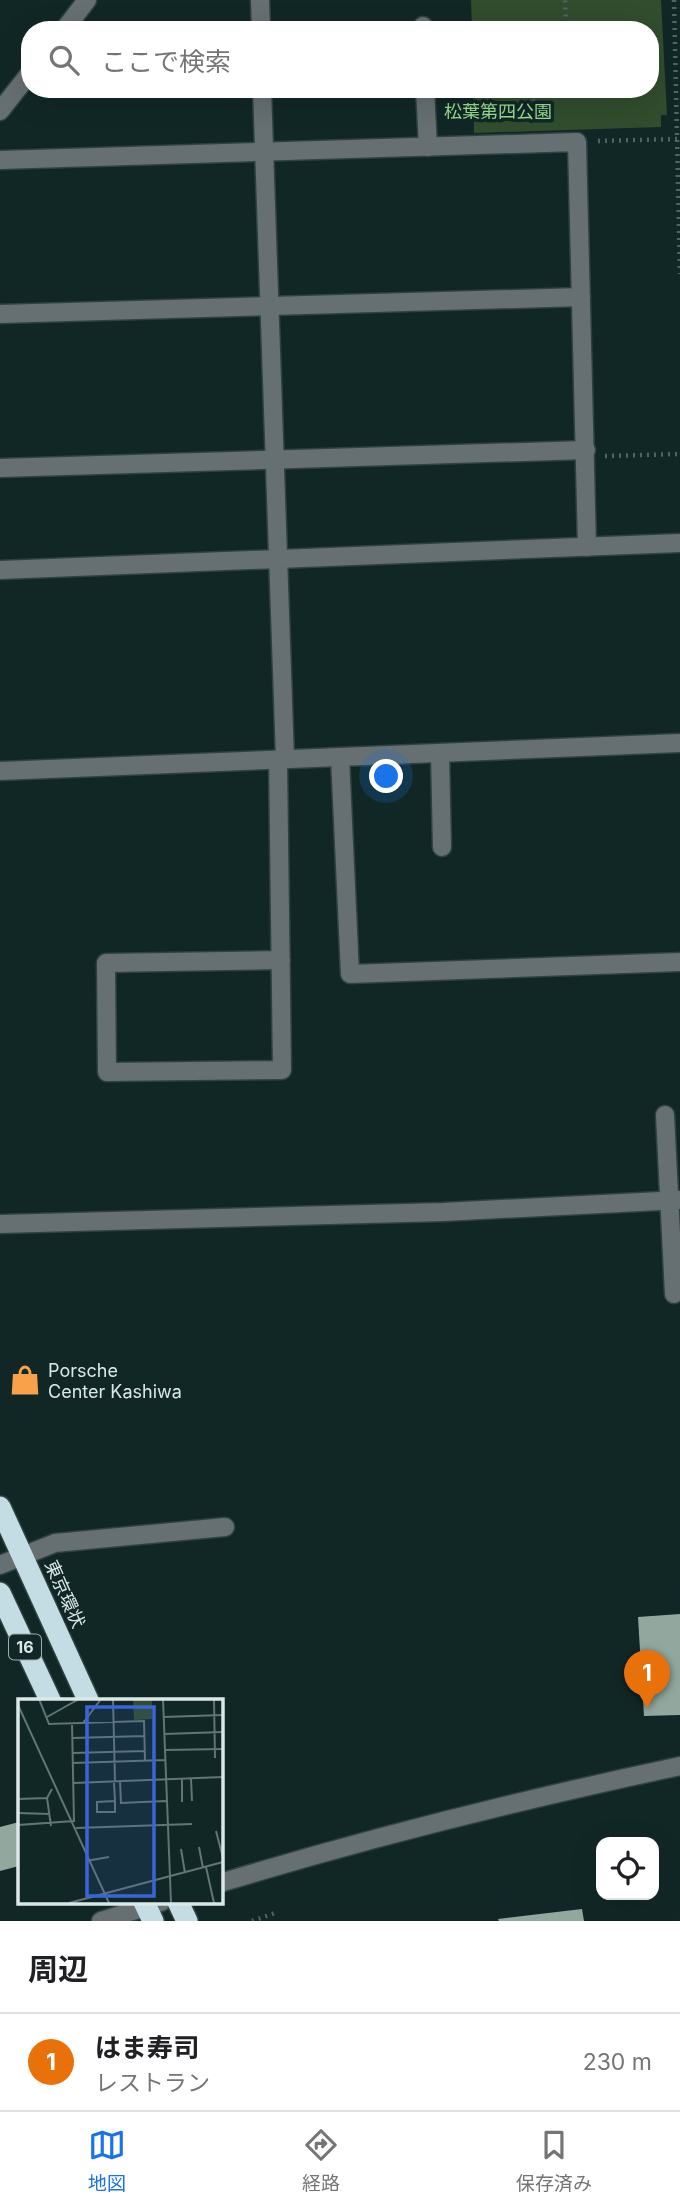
<!DOCTYPE html>
<html lang="ja">
<head>
<meta charset="utf-8">
<style>
  body { margin:0; font-family:Inter,"Noto Sans JP",sans-serif; background:#f6f6f6; color:#202124 }
  .controls { position:absolute; right:21px; bottom:21px; display:grid; overflow:hidden; border-radius:14px; box-shadow:0 7px 28px #0002 }
  .controls button { width:63px; height:63px; display:grid; place-items:center; padding:0; border:0; border-bottom:2px solid #e0e0e0; background:#fff; color:#202124; font:35px sans-serif }
  .you { position:absolute; left:387px; top:777px; width:24px; height:24px; margin:-18px; border:5px solid #fff; border-radius:50%; background:#1a73e8; box-shadow:0 0 0 10px #1a73e833 }
  .badge { display:grid; place-items:center; width:46px; height:46px; border-radius:50%; background:#1a73e8; color:#fff; font-size:23px; font-weight:700 }
  .pin { position:absolute; translate:-50% -58px; filter:drop-shadow(0 2px 4px #0008) }
  .pin::after { content:''; position:absolute; top:37px; width:24px; height:21px; background:inherit; clip-path:polygon(0 0,100% 0,50% 100%) }
  .list { margin:0; padding:0; list-style:none }
  h2 { display:flex; justify-content:space-between; align-items:center; height:91px; margin:0; padding:0 28px; font-size:30px }
  h2 small { font-size:23px; font-weight:400; color:#757577 }
  .list li { display:grid; grid-template-columns:46px 1fr auto; gap:21px; align-items:center; box-sizing:border-box; height:98px; padding:0 28px; border-top:2px solid #e0e0e0 }
  .list b { display:block; font-size:26px; white-space:nowrap }
  .list p { margin:0; font-size:23px; white-space:nowrap; color:#757577 }
  .list em { font-size:23px; font-style:normal; color:#757577 }
  .icon { flex:none; width:38px; height:38px; fill:none; stroke:currentColor; stroke-width:2; stroke-linecap:round; stroke-linejoin:round }
  .map { position:relative; flex:none; width:680px; height:1921px; overflow:hidden }
  .search { position:absolute; background:#fff; box-shadow:0 7px 28px #0002; left:21px; right:21px; top:21px; height:77px; display:flex; align-items:center; gap:18px; box-sizing:border-box; padding:0 24px; border-radius:28px; color:#757577; font-size:26px }
  .sheet { height:189px; background:#fff }
  nav { display:flex; justify-content:space-around; align-items:center; box-sizing:border-box; height:98px; border-top:2px solid #e0e0e0; background:#fff; font-size:19px; color:#757577 }
  nav a { display:grid; justify-items:center; gap:4px }
  nav .on { color:#1a73e8 }
  .map>svg:first-child { display:block }
  .green { fill:#314d2d }
  .building { fill:#92a89f }
  .lines { fill:none; stroke-linecap:round; stroke-linejoin:round }
  .minor-casing { stroke:#2d4241; stroke-width:21 }
  .highway-casing { stroke:#2d4241; stroke-width:24 }
  .path { stroke:#516464; stroke-width:4.5; stroke-dasharray:2 5; stroke-linecap:butt }
  .minor { stroke:#666f72; stroke-width:18 }
  .highway { stroke:#c4dce4; stroke-width:21 }
  .labels { text-anchor:middle; dominant-baseline:central; stroke-width:7; stroke-linejoin:round; paint-order:stroke }
  .shield { fill:#112726; stroke:#9eaeae; stroke-width:2 }
  .shield-label { font-size:16px; font-weight:bold; fill:#dbe8e8 }
  .park-label { font-size:18px; fill:#98dc8f; stroke:#112726 }
  .poi-label { font-size:18px; fill:#dbe8e8; stroke:#112726; text-anchor:start }
  .street-label { font-size:18px; fill:#dbe8e8; stroke:#112726 }
  .inset-road { fill:none; stroke:#627474; stroke-width:2 }
  .view { fill:#3a65da; fill-opacity:0.15; stroke:#3a65da; stroke-width:3.5 }
  .inset-edge { fill:none; stroke:#dbe8e8; stroke-width:3.5 }
</style>
</head>
<body>
<div class="map">
<svg width="680" height="1921" viewBox="0 0 680 1921">
  <rect width="100%" height="100%" fill="#112726"/>
  <path class="green" d="M471 0H661L667 115H661V127L474 133 473 89H650V30H472Z"/>
  <g class="building">
    <path d="M680 1614V1715L644 1716 638 1617Z"/>
    <path d="M19 1822V1866L0 1871V1827Z"/>
    <path d="M582 1909 584 1921H499L498 1919Z"/>
  </g>
  <g class="lines">
    <g class="minor-casing">
      <g id="minor">
        <path d="M260 0 261 30"/>
        <path d="M423 26V30"/>
        <path d="M64 30 87 0"/>
        <path d="M262 89 285 759"/>
        <path d="M425 89 428 147"/>
        <path d="M0 111 30 73"/>
        <path d="M0 160 577 142 587 547"/>
        <path d="M0 314 581 297"/>
        <path d="M0 468 586 450"/>
        <path d="M0 570 680 543"/>
        <path d="M440 753 442 847"/>
        <path d="M340 757 350 974 680 962"/>
        <path d="M278 760 282 1070 107 1072 106 963 281 960"/>
        <path d="M0 771 680 743"/>
        <path d="M665 1115 674 1294"/>
        <path d="M0 1224 443 1212 680 1200"/>
        <path d="M0 1565 55 1543 225 1527"/>
        <path d="M220 1883C372 1837 525 1799 680 1766"/>
        <path d="M101 1921 161 1902"/>
      </g>
    </g>
    <g class="highway-casing">
      <g id="highway">
        <path d="M0 1507 88 1700"/>
        <path d="M0 1593 50 1700"/>
        <path d="M144 1902 153 1921"/>
        <path d="M178 1902 187 1921"/>
      </g>
    </g>
    <g class="path">
      <path d="M674 0 680 274"/>
      <path d="M563 30 566 21 565 0"/>
      <path d="M531 122V112L539 89"/>
      <path d="M598 141 677 139"/>
      <path d="M605 456 680 454"/>
      <path d="M252 1921 278 1912"/>
    </g>
    <use href="#minor" class="minor"/>
    <use href="#highway" class="highway"/>
  </g>
  <defs>
    <g id="shop-bare" transform="scale(2.415)"><path d="M-5-2.5h2.3a2.7 3.5 0 0 1 5.4 0H5L5.5 6h-11ZM-1.5-2.5h3a1.5 2.3 0 0 0-3 0Z" fill="#f8a14a" stroke="#112726" stroke-width="2.5" paint-order="stroke"/></g>
  </defs>
  <g fill-rule="evenodd">
    <use href="#shop-bare" x="25" y="1380"/>
  </g>
  <g class="labels">
    <rect class="shield" x="9" y="1634.5" width="32" height="25" rx="5"/>
    <g class="shield-label">
      <text x="25" y="1647">16</text>
    </g>
    <g class="park-label">
      <text x="498" y="111">松葉第四公園</text>
    </g>
    <g class="poi-label">
      <text x="48" y="1370">Porsche<tspan x="48" dy="21">Center Kashiwa</tspan></text>
    </g>
    <g class="street-label">
      <text transform="translate(65 1594) rotate(66)">東京環状</text>
    </g>
  </g>
  <g transform="translate(18 1699)">
    <rect width="205" height="205" fill="#112726"/>
    <path d="M115 0H134V20L116 21Z" fill="#314d2d"/>
    <path class="inset-road" d="M21 0 31 25 126 22 127 62M95 0 97 82M145 0 153 204M196 0 197 59M0 6 91 204M29 18 61 0M145 18 205 16M65 24 83 0M146 35 205 33M55 39 126 37M147 51 205 50M55 54 126 52M55 64 147 61M164 80V103M173 80 174 102M102 82 103 104 148 102M56 84 205 78M96 84 97 102V113H79V103L97 102M0 100 29 99M0 114 32 115M0 126 56 122 54 24M33 127 29 99 34 90M58 129 174 125M198 132 205 159M181 148 185 169M163 150 167 174M68 162 91 158M188 168 196 204M51 204 205 163"/>
    <path class="view" d="M69 8H136V197H69Z"/>
    <rect width="205" height="205" class="inset-edge"/>
  </g>
</svg>
<div class="controls">
<button><svg class="icon" aria-label="locate" viewBox="0 0 24 24"><circle cx="12" cy="12" r="6"/><path d="M12 2v4M12 18v4M2 12h4M18 12h4"/></svg></button>
</div>
<div class="you"></div>
<div class="pin badge" style="left:647px;top:1708px;background:#e8710a">1</div>
<div class="search"><svg class="icon" aria-label="search" viewBox="0 0 24 24"><circle cx="10" cy="10" r="6"/><path d="M15 15l6 6"/></svg>ここで検索</div>
</div>
<section class="sheet">
<h2>周辺<small></small></h2>
<ul class="list">
<li><span class="badge" style="background:#e8710a">1</span><div><b>はま寿司</b><p>レストラン</p></div><em>230 m</em></li>
</ul>
</section>
<nav>
<a class="on"><svg class="icon" aria-label="map" viewBox="0 0 24 24"><path d="M3 6l6-2 6 2 6-2v14l-6 2-6-2-6 2zM9 4v14M15 6v14"/></svg>地図</a>
<a><svg class="icon" aria-label="directions" viewBox="0 0 24 24"><path d="M12 3l9 9-9 9-9-9zM9 14v-3h6M13 9l2 2-2 2"/></svg>経路</a>
<a><svg class="icon" aria-label="saved" viewBox="0 0 24 24"><path d="M7 4h10v16l-5-4-5 4z"/></svg>保存済み</a>
</nav>
</body>
</html>
